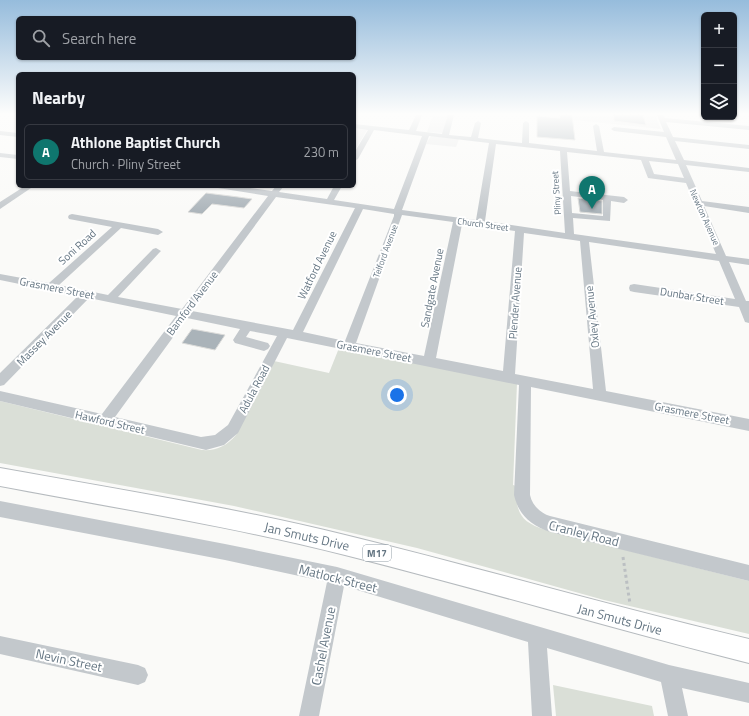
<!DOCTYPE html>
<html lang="en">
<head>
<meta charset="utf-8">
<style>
  body { margin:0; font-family:"Titillium Web",sans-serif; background:#20242c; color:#f1f3f6 }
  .controls { position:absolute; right:12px; top:12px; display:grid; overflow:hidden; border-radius:6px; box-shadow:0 1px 3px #0004 }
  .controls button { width:36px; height:36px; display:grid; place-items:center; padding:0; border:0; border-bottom:1px solid #363941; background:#171b24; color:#f1f3f6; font:20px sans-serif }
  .you { position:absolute; left:397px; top:395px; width:14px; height:14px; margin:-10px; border:3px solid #fff; border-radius:50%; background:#1a73e8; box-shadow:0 0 0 6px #1a73e833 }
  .badge { display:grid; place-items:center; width:26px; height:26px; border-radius:50%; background:#0f766e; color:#fff; font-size:13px; font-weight:700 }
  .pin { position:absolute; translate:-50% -33px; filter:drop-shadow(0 1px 2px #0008) }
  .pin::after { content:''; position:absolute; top:21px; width:14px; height:12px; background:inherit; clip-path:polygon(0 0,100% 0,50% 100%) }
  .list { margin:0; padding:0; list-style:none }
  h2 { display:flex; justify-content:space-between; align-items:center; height:52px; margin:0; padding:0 16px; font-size:17px }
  h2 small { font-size:13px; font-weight:400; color:#9ea1a6 }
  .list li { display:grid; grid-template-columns:26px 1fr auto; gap:12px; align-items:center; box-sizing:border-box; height:56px; margin:0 8px 8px; padding:0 8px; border:1px solid #363941; border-radius:6px }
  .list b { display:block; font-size:15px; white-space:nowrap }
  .list p { margin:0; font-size:13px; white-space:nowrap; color:#9ea1a6 }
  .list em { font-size:13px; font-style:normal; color:#9ea1a6 }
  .icon { flex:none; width:22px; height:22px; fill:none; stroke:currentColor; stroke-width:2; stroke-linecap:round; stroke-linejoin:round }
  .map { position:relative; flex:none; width:749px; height:716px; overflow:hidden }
  .search { position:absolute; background:#171b24; box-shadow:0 1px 3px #0004; left:16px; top:16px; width:340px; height:44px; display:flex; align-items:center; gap:10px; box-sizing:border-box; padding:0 14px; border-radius:6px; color:#9ea1a6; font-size:15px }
  .panel { position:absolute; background:#171b24; box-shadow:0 1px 3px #0004; left:16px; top:72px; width:340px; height:116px; border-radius:6px }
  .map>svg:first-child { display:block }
  .built { fill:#e8e9e9 }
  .green { fill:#dadfd7 }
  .building { fill:#aab3b9; stroke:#dcdcda }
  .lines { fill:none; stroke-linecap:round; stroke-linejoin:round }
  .major-casing { stroke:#b5babe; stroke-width:2 }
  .path { stroke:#bbbfc2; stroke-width:3; stroke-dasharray:3 3; stroke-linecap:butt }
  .minor { fill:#c3c8cc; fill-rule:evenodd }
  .major { fill:#fff; fill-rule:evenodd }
  .labels { text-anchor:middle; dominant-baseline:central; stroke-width:4; stroke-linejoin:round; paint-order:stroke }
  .far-street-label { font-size:9px; fill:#657683; stroke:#fff }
  .shield { fill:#fff; stroke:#939fa8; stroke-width:1 }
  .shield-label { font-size:10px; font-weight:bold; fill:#657683 }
  .street-label { font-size:11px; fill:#657683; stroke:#fff }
  .near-street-label { font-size:13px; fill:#657683; stroke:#fff }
</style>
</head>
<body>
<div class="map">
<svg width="749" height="716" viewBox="0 0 749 716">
  <rect width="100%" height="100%" fill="#fafaf8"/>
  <g class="built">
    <path d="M433 115H450L443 133 427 132Z"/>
    <path d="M521 115H655L661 129 594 122Z"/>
    <path d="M354 128 367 130 354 152Z"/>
    <path d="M431 136 459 139 456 147 426 144Z"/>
  </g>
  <g class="green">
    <path d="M339 348 517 383 513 485 516 486C516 513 520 522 546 530L749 581V634L604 600 417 548 234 506 0 463V401L202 450C216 451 227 446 236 435L274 361 329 373Z"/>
    <path d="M553 685 652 706 654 716H556Z"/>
  </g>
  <g class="building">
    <path d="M560 115H572L575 140 537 137V116L560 118Z"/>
    <path d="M614 115H643L646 125 614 121Z"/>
    <path d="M206 193 238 197 252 199 244 208 212 204 202 214 188 212Z"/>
    <path d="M578 198 602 201V214L580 212Z"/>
    <path d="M192 329 225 335 215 350 182 343Z"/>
  </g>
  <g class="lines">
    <g class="major-casing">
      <path id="major" d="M0 468C115 489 231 507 345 535 480 568 614 607 749 639V663C614 629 480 589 345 555 231 526 115 508 0 486Z"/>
    </g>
    <path class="path" d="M623 557 630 604"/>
    <g class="minor">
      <path d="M416 115H422L416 131 442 134 448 115H454L449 135 471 137 475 123 478 121 481 123 478 138 522 143 523 123 526 121 529 123V143L597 151 593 126 596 124 599 126 604 152 676 160 666 137 614 131 611 129 614 127 664 132 657 115H663L665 118 749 126V130L666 122 673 137 749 145V149L675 141 684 160 749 168V172L686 165 702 201 749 207V213L704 206 726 256 749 259V265L729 262 746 301H749V323L745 322 739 307 634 292 630 291 629 288 630 285 634 284 735 299 719 261 589 242 606 391 749 419V431L531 387 530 495C532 505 540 513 550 516L749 565V581L550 532C531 525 519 516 514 495L519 385 287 338 238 433 224 445 206 450 0 401V391L102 414 176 316 89 298 4 385 0 386V373L78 296 0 280V274L49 283 112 227 69 219 68 217 69 215 72 214 158 229 163 232 158 235 121 228 59 285 108 295 153 249 156 248 161 251 159 253 118 297 182 309 268 196 218 188 214 186H235L272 191 276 186H284L279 192 327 199 334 186H342L334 200 394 209 422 136 374 130 358 159 354 161V153L368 130 354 128V124L409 130ZM429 136 489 143 476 220 402 210ZM496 144 560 151 565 233 485 221ZM567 152 641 160 648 178 686 183 716 254 574 234 573 218 610 221 611 201 624 203 628 200 624 197 570 191ZM649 161 678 164 684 178 654 174ZM571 196 603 200V216L572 213ZM276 197 355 208 293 330 192 311ZM363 209 394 214V216L345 341 303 332ZM402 215 453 222 424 356 356 343ZM462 224 515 231 503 371 436 358ZM524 233 580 241 593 389 515 374ZM187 318 240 329 233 340 235 343 264 351 268 349 270 346 268 343 246 337 250 331 277 336 228 425 215 435 201 437 115 417Z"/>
      <path d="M0 131 18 133V137L0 135Z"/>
      <path d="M0 153 18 155V159L0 157Z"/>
      <path d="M25 186H34L0 209V202Z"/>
      <path d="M0 501 225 544 337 567 669 665 749 683V703L682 688 688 716H668L661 682 547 648 552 716H532L528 642 344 586 319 716H299L327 582 225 560 0 517Z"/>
      <path d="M0 636 138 665 145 668 148 675 145 682 138 685 0 654Z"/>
    </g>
    <use href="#major" class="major"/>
  </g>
  <linearGradient id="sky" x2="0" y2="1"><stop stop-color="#96bcdc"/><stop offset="0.53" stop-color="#fdfdfc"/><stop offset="1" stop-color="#fdfdfc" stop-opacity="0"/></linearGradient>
  <rect width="749" height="215" fill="url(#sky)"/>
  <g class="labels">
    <g class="far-street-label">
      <text transform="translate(556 193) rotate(-94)">Pliny Street</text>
      <text transform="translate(705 217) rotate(66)">Newton Avenue</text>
      <text transform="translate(483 224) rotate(8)">Church Street</text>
      <text transform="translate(385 251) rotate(-70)">Telford Avenue</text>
    </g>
    <rect class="shield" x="363" y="545" width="28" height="16" rx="3"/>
    <g class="shield-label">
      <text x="377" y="553">M17</text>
    </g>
    <g class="street-label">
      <text transform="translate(77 247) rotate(-42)">Soni Road</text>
      <text transform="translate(317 265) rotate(-64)">Watford Avenue</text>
      <text transform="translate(57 288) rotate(11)">Grasmere Street</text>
      <text transform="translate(432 288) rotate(-79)">Sandgate Avenue</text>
      <text transform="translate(692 296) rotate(9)">Dunbar Street</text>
      <text transform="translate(192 303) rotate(-53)">Bamford Avenue</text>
      <text transform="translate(515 303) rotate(-86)">Plender Avenue</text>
      <text transform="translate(592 317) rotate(-96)">Oxley Avenue</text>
      <text transform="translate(44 338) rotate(-45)">Massey Avenue</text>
      <text transform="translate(374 351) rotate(11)">Grasmere Street</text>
      <text transform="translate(254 389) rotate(-62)">Adula Road</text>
      <text transform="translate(692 413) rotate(11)">Grasmere Street</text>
      <text transform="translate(110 422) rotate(13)">Hawford Street</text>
    </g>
    <g class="near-street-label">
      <text transform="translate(584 533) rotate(14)">Cranley Road</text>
      <text transform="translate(307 536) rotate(13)">Jan Smuts Drive</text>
      <text transform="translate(338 578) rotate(14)">Matlock Street</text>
      <text transform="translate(620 619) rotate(15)">Jan Smuts Drive</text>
      <text transform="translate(323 646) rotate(-79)">Cashel Avenue</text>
      <text transform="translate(69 660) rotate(12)">Nevin Street</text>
    </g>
  </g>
</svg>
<div class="controls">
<button>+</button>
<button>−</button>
<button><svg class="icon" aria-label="layers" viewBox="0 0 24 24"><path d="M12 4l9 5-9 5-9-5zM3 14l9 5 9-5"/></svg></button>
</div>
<div class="you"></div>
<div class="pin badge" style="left:592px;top:209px">A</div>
<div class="search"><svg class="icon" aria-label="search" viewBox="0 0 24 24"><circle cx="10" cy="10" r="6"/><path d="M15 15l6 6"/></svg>Search here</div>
<section class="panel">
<h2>Nearby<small></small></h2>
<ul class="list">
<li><span class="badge">A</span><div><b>Athlone Baptist Church</b><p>Church · Pliny Street</p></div><em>230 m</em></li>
</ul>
</section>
</div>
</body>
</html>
